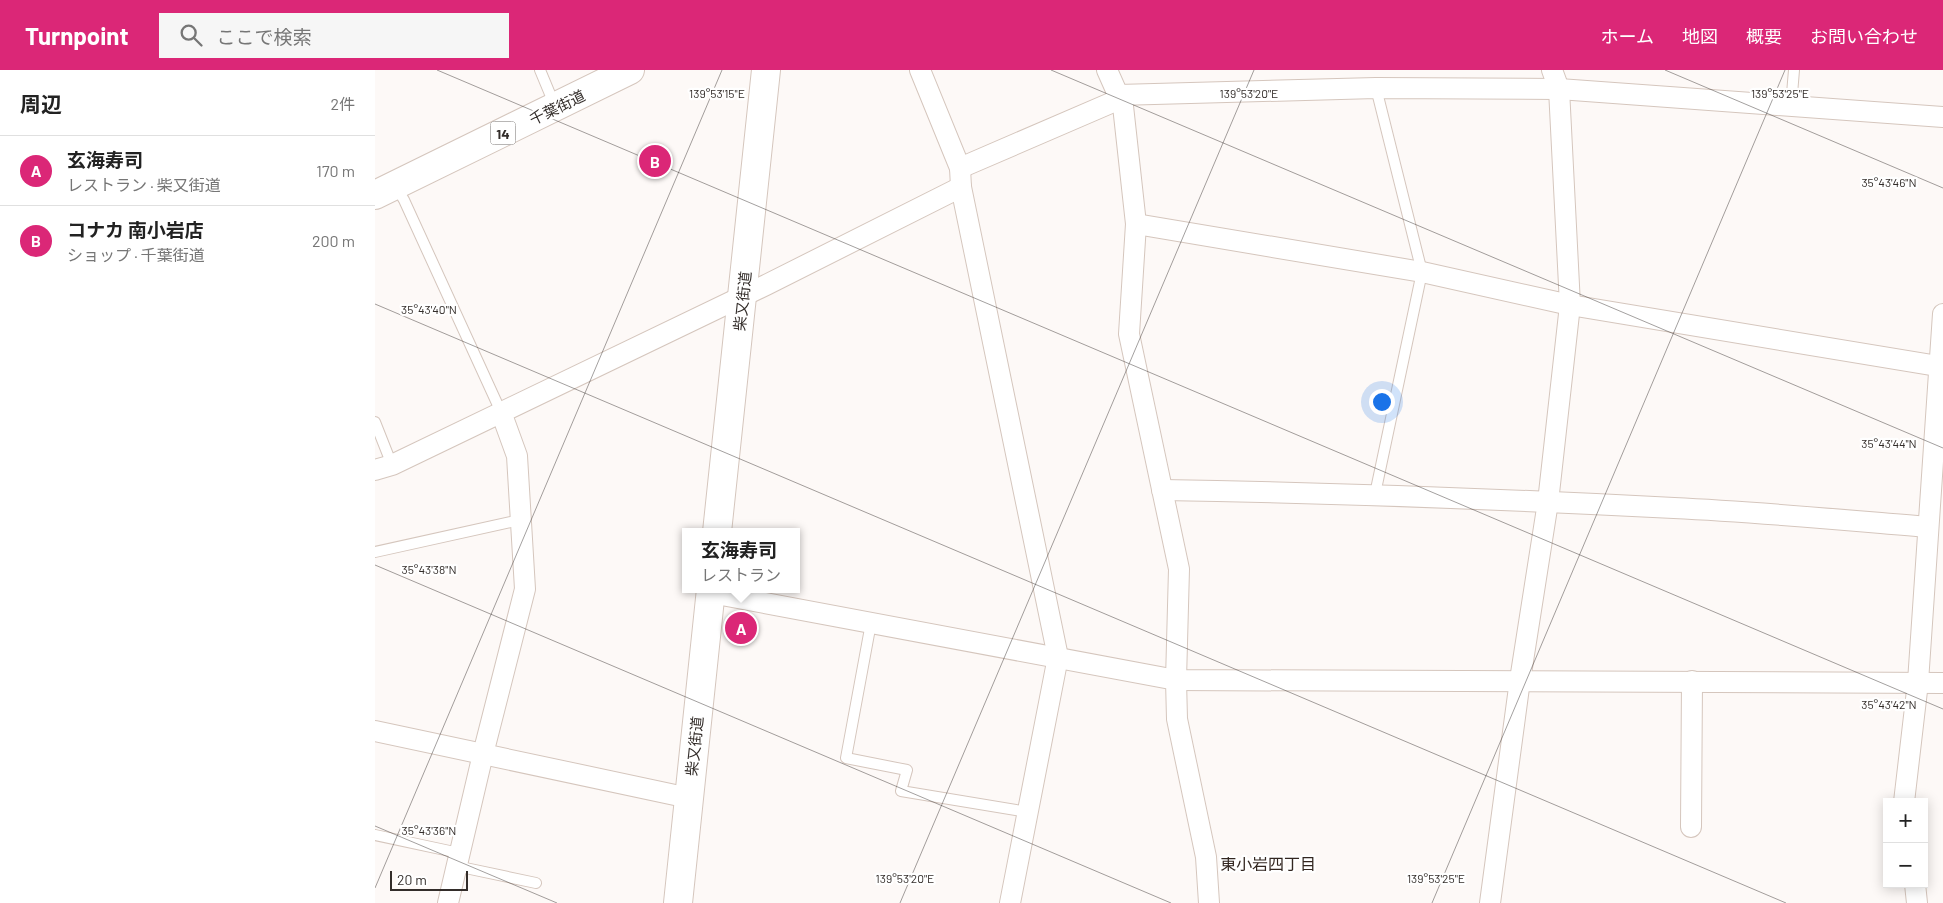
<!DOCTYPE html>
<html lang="ja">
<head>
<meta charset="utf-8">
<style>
  body { margin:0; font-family:Barlow,"Noto Sans JP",sans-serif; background:#f6f6f6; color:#222 }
  .controls { position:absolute; right:15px; bottom:15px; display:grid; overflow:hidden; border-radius:0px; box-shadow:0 2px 12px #0003 }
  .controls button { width:45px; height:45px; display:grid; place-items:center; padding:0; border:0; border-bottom:1px solid #e0e0e0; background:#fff; color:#222; font:25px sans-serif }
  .scale { position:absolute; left:15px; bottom:12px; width:78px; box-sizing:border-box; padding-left:5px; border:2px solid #332d2a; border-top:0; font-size:14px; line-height:18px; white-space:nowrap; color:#332d2a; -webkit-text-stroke:4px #fff; paint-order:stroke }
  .you { position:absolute; left:1006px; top:331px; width:18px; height:18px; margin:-12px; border:4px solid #fff; border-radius:50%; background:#1a73e8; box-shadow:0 0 0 8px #1a73e833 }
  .badge { display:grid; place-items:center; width:32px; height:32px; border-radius:50%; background:#db2777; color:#fff; font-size:16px; font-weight:700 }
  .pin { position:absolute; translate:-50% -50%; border:2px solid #fff; box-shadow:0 1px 5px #0006 }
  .popup { position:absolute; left:307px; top:458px; width:118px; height:65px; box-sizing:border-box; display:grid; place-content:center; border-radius:0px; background:#fff; filter:drop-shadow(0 1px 4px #0005); font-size:16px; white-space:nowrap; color:#767676 }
  .popup b { font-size:19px; color:#222 }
  .popup::after { content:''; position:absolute; left:50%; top:100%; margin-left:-10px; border:10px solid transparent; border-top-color:#fff }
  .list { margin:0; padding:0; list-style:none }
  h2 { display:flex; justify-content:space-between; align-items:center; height:65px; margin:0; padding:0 20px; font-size:21px }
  h2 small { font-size:16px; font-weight:400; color:#767676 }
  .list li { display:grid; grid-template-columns:32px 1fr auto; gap:15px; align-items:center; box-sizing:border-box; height:70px; padding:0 20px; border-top:1px solid #e0e0e0 }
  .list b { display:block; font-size:19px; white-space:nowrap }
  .list p { margin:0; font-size:16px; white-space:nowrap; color:#767676 }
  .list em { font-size:16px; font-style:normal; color:#767676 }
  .icon { flex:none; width:28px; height:28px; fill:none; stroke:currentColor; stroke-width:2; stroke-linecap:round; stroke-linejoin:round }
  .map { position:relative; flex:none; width:1568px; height:833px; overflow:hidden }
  header { display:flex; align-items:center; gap:30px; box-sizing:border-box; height:70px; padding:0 25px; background:#db2777; color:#fff }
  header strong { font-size:24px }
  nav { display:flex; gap:28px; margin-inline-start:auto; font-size:18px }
  .search { width:350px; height:45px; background:#f6f6f6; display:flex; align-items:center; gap:12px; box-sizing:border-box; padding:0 18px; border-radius:0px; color:#767676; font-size:19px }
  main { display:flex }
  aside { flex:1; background:#fff }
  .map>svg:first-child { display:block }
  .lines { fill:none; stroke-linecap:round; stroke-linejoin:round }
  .service-casing { stroke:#d5c6bd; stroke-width:12 }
  .minor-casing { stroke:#d5c6bd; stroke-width:22 }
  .secondary-casing { stroke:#d5c6bd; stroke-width:30 }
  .trunk-casing { stroke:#d5c6bd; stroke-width:30 }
  .service { stroke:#fff; stroke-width:10 }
  .minor { stroke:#fff; stroke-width:20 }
  .secondary { stroke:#fff; stroke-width:28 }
  .trunk { stroke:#fff; stroke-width:28 }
  .ticks { fill:none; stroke:#332d2a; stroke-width:1; stroke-opacity:0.45 }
  .labels { text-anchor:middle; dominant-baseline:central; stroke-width:4.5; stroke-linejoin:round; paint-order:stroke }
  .shield { fill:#fff; stroke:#706c6a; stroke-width:1 }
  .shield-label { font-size:14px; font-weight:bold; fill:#332d2a }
  .street-label { font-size:15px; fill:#332d2a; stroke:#fff }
  .neighbourhood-label { font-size:16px; fill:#322620; stroke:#fff }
  .ticks-label { font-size:12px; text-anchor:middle; fill:#332d2a; stroke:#fff; stroke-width:4.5; stroke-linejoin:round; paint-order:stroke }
</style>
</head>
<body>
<header>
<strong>Turnpoint</strong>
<div class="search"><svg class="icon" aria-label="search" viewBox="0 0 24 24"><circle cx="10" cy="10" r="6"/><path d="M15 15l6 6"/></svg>ここで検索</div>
<nav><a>ホーム</a><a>地図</a><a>概要</a><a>お問い合わせ</a></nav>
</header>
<main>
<aside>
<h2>周辺<small>2件</small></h2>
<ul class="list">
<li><span class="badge">A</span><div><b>玄海寿司</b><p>レストラン · 柴又街道</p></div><em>170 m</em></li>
<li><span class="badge">B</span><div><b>コナカ 南小岩店</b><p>ショップ · 千葉街道</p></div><em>200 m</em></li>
</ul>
</aside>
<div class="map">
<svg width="1568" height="833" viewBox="0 0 1568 833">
  <rect width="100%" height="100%" fill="#fdf9f7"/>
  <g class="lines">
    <g class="service-casing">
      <g id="service">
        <path d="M165 0 180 36"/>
        <path d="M1416 36 1419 0"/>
        <path d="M21 117 29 130 126 342"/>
        <path d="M0 352 17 395"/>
        <path d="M1000 424 1047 202 1001 18"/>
        <path d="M0 482 145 450"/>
        <path d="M496 553 471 688 532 700 526 721 653 742"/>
        <path d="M0 765 84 783"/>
        <path d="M81 796 161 813"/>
      </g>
    </g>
    <g class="minor-casing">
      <g id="minor">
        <path d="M545 0 585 98 586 117 683 587 635 833"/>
        <path d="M732 0 748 36 761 154 754 264 804 499 801 610 802 649 831 787 834 833"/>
        <path d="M743 25 1001 18 1184 19 1568 47"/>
        <path d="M585 98 745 29"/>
        <path d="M761 154 1047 202 1195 235 1568 297"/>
        <path d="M0 400 17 395 391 215 586 117"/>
        <path d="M787 420C958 423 1128 429 1299 438 1384 442 1469 450 1553 457"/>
        <path d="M336 523 801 610 1568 613"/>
        <path d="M0 661 314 728"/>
        <path d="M1529 732 1543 612 1568 244"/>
        <path d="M1316 757 1317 611"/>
        <path d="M1540 814 1542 833"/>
        <path d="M73 833 108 684 150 519 142 386 126 342"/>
        <path d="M1115 833 1145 610 1173 432 1195 235 1184 19 1177 0"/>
      </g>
    </g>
    <g class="secondary-casing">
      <g id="secondary">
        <path d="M342 462 391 0"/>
        <path d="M303 833 336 519"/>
      </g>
    </g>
    <g class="trunk-casing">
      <path id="trunk" d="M0 125 255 0"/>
    </g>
    <use href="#service" class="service"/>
    <use href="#minor" class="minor"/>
    <use href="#secondary" class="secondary"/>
    <use href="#trunk" class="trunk"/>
  </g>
  <path class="ticks" d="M62 0 1568 639M676 0 1568 378M1290 0 1568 118M0 234 1411 833M0 495 796 833M0 756 182 833M0 818 347 0M525 833 879 0M1057 833 1410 0"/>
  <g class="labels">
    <rect class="shield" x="115.5" y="51.5" width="25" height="23" rx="4"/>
    <g class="shield-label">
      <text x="128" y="63">14</text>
    </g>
    <g class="street-label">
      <text transform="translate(182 37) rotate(-26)">千葉街道</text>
      <text transform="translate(367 231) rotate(-84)">柴又街道</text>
      <text transform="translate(319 676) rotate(-84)">柴又街道</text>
    </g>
    <g class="neighbourhood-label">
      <text x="893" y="793">東小岩四丁目</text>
    </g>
  </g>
  <g class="ticks-label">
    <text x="342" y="28">139°53'15"E</text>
    <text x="874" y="28">139°53'20"E</text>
    <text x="1405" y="28">139°53'25"E</text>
    <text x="1514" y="117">35°43'46"N</text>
    <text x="54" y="244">35°43'40"N</text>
    <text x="1514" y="378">35°43'44"N</text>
    <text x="54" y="504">35°43'38"N</text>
    <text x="1514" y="639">35°43'42"N</text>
    <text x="54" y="765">35°43'36"N</text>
    <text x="530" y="813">139°53'20"E</text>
    <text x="1061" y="813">139°53'25"E</text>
  </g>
</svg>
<div class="controls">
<button>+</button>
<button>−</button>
</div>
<div class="scale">20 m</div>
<div class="you"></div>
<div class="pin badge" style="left:366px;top:558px">A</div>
<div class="popup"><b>玄海寿司</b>レストラン</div>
<div class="pin badge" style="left:280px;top:91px">B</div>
</div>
</main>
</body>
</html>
